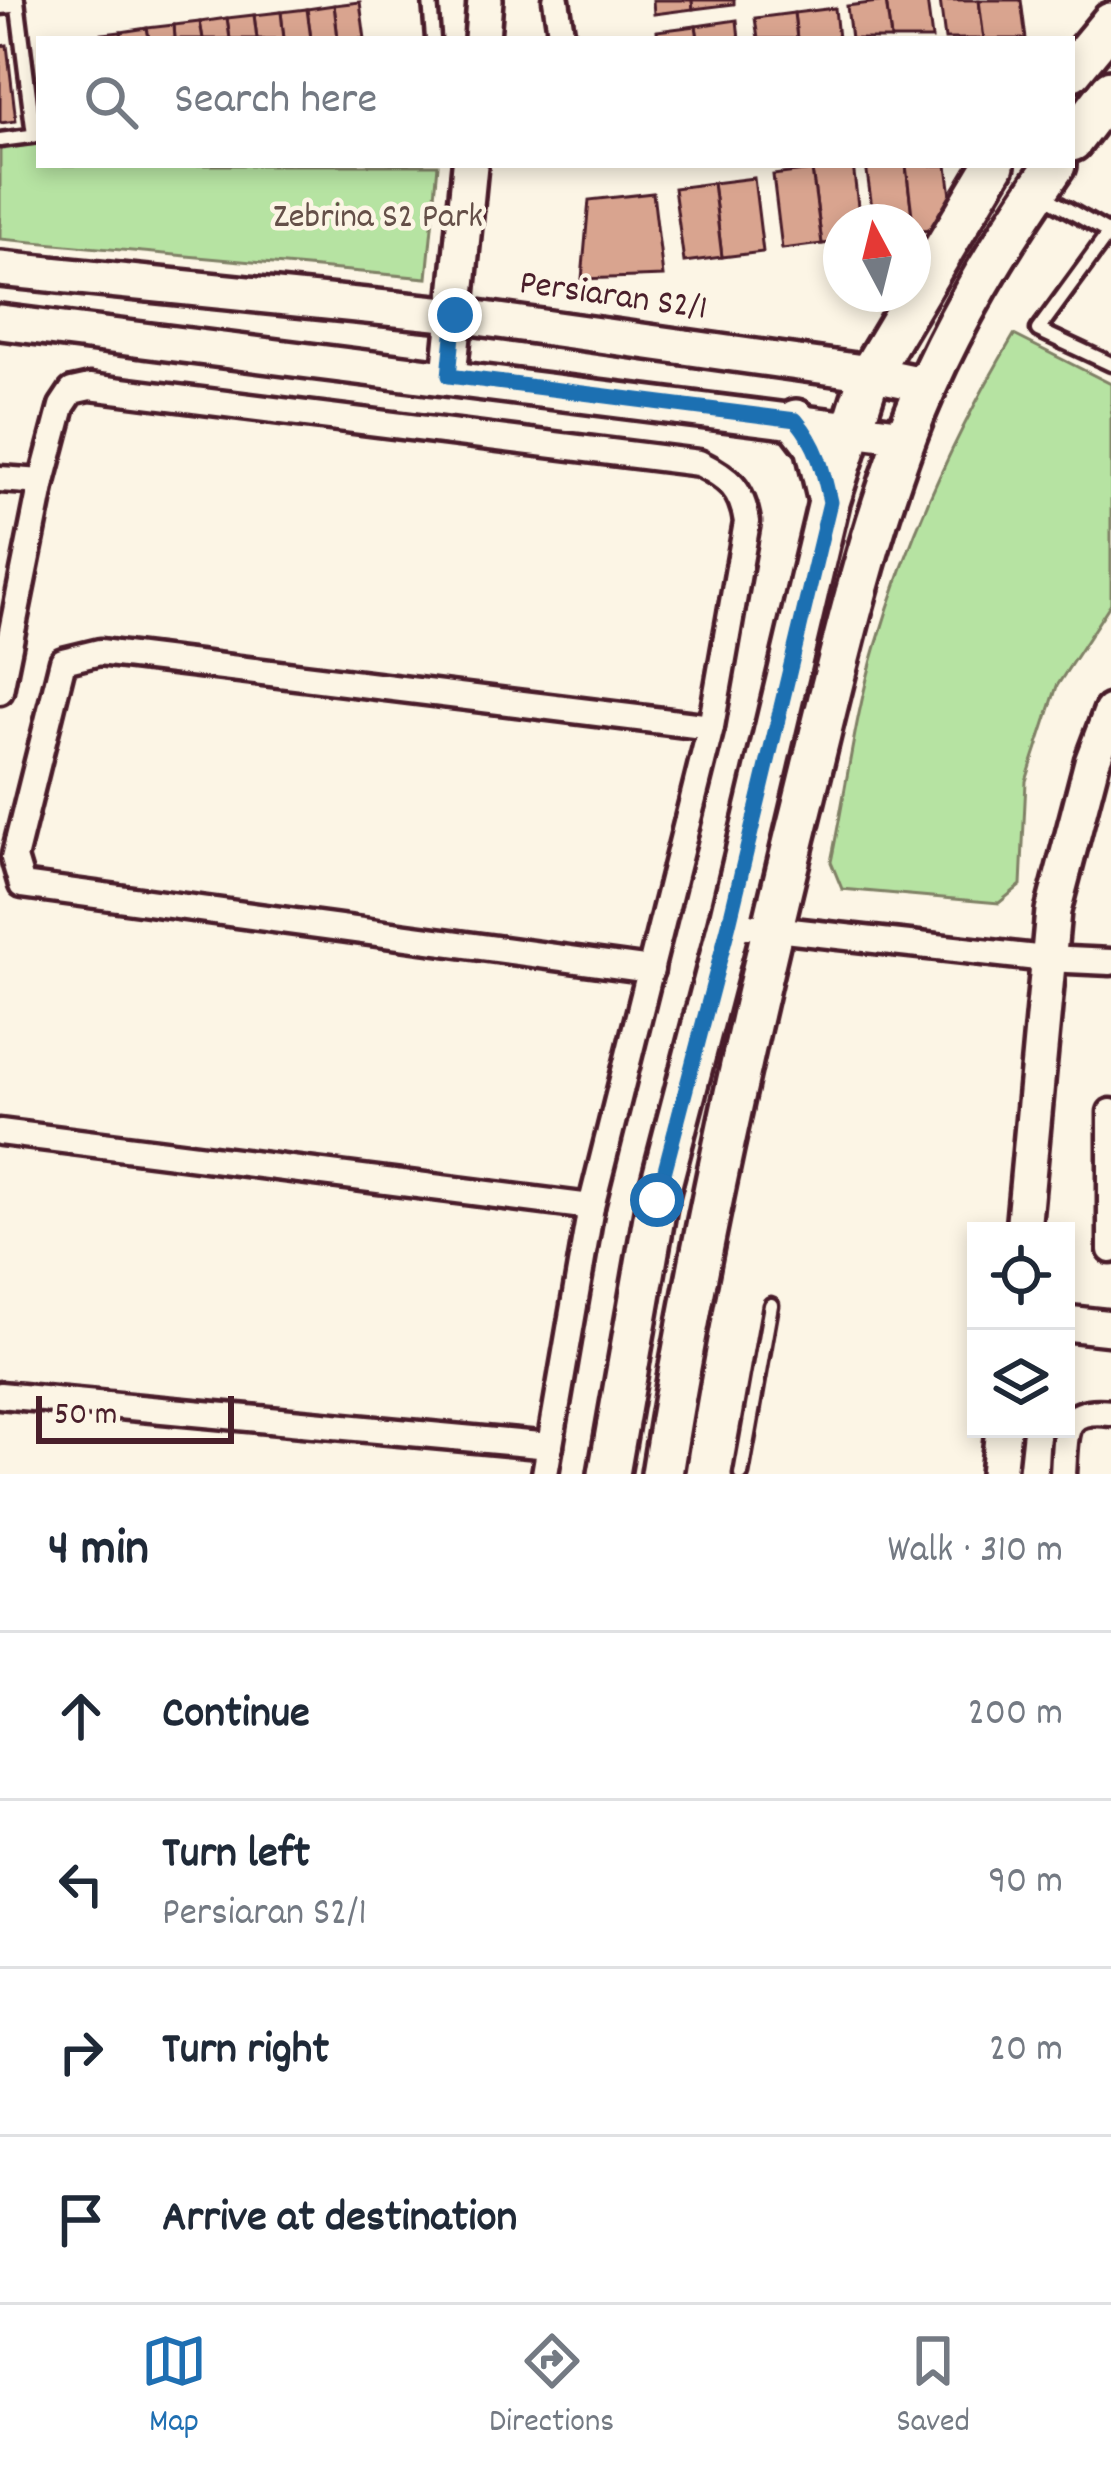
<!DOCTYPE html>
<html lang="en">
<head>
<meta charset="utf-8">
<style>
  body { margin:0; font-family:Dekko,sans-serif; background:#f2f2f3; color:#1f2937 }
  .controls { position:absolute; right:36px; bottom:36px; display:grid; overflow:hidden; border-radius:0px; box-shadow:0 6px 18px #0003 }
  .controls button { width:108px; height:108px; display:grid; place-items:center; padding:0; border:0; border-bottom:3px solid #e0e1e3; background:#fff; color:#1f2937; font:60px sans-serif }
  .compass { position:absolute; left:823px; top:204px; width:108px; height:108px; border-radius:50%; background:#fff; box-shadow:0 6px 18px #0003; rotate:353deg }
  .scale { position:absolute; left:36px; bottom:30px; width:198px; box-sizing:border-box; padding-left:12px; border:6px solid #4a1f2b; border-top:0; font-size:33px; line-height:42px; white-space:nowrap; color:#4a1f2b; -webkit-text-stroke:9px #fcf5e5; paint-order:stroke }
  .stop { position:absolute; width:36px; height:36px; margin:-27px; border:9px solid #1f6fb2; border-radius:50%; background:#fff }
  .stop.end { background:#1f6fb2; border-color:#fff; box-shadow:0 3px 12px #0008 }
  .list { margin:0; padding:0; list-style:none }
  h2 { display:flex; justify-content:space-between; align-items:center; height:156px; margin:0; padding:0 48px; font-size:51px }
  h2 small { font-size:39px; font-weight:400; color:#747a83 }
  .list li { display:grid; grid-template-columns:78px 1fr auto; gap:36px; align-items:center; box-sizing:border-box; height:168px; padding:0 48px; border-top:3px solid #e0e1e3 }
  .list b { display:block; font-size:45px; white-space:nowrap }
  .list p { margin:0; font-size:39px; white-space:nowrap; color:#747a83 }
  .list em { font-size:39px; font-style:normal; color:#747a83 }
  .icon { flex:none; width:66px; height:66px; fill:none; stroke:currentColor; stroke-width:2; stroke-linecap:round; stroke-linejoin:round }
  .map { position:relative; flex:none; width:1111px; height:1474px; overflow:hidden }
  .search { position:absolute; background:#fff; box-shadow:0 6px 18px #0003; left:36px; right:36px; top:36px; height:132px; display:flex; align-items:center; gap:30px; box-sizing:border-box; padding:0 42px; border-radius:0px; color:#747a83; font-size:45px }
  .sheet { height:828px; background:#fff }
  nav { display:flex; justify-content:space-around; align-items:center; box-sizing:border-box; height:168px; border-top:3px solid #e0e1e3; background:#fff; font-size:33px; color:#747a83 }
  nav a { display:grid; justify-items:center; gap:6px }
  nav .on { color:#1f6fb2 }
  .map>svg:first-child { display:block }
  .green { fill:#b6e3a2; stroke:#808166; stroke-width:3 }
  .building { fill:#d9a48f; stroke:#4a1f2b; stroke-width:3 }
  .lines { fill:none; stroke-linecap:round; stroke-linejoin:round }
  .lane-casing { stroke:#4a1f2b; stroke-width:21 }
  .street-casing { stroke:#4a1f2b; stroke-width:33 }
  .secondary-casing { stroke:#4a1f2b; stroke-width:42 }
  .primary-casing { stroke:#4a1f2b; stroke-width:48 }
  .lane { stroke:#fcf5e5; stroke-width:12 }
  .street { stroke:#fcf5e5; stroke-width:24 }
  .secondary { stroke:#fcf5e5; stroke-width:33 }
  .primary { stroke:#fcf5e5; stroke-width:39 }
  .route { stroke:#1f6fb2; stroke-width:15 }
  .labels { text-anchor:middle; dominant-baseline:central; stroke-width:9; stroke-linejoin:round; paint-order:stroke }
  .park-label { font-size:36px; fill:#655049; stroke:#fcf5e5 }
  .street-label { font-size:36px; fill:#4a1f2b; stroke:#fcf5e5 }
</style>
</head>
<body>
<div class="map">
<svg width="1111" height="1474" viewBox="0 0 1111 1474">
  <rect width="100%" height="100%" fill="#fcf5e5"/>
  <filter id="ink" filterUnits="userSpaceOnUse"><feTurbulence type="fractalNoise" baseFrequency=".00833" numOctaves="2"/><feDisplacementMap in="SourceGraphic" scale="24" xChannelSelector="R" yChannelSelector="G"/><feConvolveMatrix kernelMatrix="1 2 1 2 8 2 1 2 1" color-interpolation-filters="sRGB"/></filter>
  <g filter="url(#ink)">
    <g class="green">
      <path d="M39 144V165H438L427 278 0 239V148Z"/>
      <path d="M1014 335 1111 384V603L1057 686 1026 781 1021 885 999 903 842 889 831 862C846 791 855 715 876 646 908 537 956 432 1014 335Z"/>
    </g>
    <g class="building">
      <path d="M653 0H692L693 9 654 14Z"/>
      <path d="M692 0H734V4L693 9Z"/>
      <path d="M927 0 932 39H891L886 1Z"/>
      <path d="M940 0H979L984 39H945Z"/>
      <path d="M979 0H1021L1026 39H984Z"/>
      <path d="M886 1 891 39H851L847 6Z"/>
      <path d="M360 2 365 39H338L334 5Z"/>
      <path d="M334 5 338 39H311L307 9Z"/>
      <path d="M835 8 838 39H797L794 13Z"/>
      <path d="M307 9 311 39H284L281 12Z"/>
      <path d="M281 12 284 39H257L254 15Z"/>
      <path d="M794 13 797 39H758L755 18Z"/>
      <path d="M254 15 257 39H230L227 18Z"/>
      <path d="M227 18 230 39H203L200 22Z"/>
      <path d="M737 20 739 39H698L696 26Z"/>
      <path d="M200 22 203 39H175L174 25Z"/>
      <path d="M174 25 175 39H149L147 28Z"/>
      <path d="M696 26 698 39H658L657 31Z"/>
      <path d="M147 28 149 39H122L121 32Z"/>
      <path d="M121 32 122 39H95L94 35Z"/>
      <path d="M7 45 16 121 0 123V46Z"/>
      <path d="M853 165 860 222H841V242L822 244 812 170Z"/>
      <path d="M866 165H906L914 232 913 222H874Z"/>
      <path d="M906 165H947L955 227 914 232Z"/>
      <path d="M812 170 822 244 782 249 773 175Z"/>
      <path d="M754 178 763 252 722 257 713 183Z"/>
      <path d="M713 183 722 257 684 262 674 188Z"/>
      <path d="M653 193 663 276 582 279 589 200Z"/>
    </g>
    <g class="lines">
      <g class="lane-casing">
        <g id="lane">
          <path d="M17 0 34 135"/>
          <path d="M430 0 433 39"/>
          <path d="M0 140 38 135"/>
          <path d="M1042 195 1109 233"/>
          <path d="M1111 230 1038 330 1111 364"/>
          <path d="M741 1474 771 1305"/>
        </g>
      </g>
      <g class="street-casing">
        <g id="street">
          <path d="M556 0 562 39"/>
          <path d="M0 1 11 0"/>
          <path d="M0 479 42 482"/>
          <path d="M0 691 42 482 62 406 72 391 90 387 699 463C729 478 742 489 747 522L711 727 591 1207 545 1474"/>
          <path d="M729 924 1046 959 1111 962"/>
          <path d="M651 970 22 885 14 858 63 661 100 652 711 727"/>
          <path d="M1111 1112V1250"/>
          <path d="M0 1132 591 1207"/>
          <path d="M0 1395 550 1446"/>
          <path d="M1063 1474C1066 1433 1060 1407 1111 1413"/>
        </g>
      </g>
      <g class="secondary-casing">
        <g id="secondary">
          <path d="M482 39 485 0"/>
          <path d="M0 269 456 315 870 373 927 385"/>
          <path d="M0 322 906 436"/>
          <path d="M449 376 470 165"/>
          <path d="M1023 1231 1053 911 1092 762 1111 712"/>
          <path d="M1066 1323 1111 1328"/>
          <path d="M998 1474 1003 1429"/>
        </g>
      </g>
      <g class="primary-casing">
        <g id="primary">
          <path d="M1072 70 1111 23"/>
          <path d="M1072 141 1111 90"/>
          <path d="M796 420 816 446 828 497"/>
          <path d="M609 1474 657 1200 729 924 829 502 870 373 994 165"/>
          <path d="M662 1474C696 1259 743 1047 795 836 829 702 858 563 907 434 942 339 997 248 1055 165"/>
        </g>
      </g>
      <use href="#lane" class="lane"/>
      <use href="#street" class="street"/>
      <use href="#secondary" class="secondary"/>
      <use href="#primary" class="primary"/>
    </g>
  </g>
  <g class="lines" filter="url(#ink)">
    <path class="route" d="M455 315 449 376 796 420C818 446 823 470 830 502L729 924 657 1200"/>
  </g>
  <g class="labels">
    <g class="park-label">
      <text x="378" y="219">Zebrina S2 Park</text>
    </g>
    <g class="street-label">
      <text transform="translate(613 298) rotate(8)">Persiaran S2/1</text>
    </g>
  </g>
</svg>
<div class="controls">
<button><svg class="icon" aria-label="locate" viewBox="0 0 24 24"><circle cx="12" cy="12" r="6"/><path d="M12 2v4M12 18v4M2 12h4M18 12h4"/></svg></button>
<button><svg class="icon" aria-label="layers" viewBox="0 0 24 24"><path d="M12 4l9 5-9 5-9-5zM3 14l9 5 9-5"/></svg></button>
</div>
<svg class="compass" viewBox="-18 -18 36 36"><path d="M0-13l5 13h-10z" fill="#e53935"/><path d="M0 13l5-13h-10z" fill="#747a83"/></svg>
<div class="scale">50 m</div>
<div class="stop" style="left:657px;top:1200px"></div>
<div class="stop end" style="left:455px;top:315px"></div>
<div class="search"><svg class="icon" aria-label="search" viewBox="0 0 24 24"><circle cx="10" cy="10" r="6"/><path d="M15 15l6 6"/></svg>Search here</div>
</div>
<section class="sheet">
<h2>4 min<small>Walk · 310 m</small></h2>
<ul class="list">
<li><svg class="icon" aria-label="ahead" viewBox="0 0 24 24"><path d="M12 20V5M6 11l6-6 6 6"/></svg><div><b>Continue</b></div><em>200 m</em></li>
<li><svg class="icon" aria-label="left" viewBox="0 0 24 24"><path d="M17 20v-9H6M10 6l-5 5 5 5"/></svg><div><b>Turn left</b><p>Persiaran S2/1</p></div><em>90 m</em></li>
<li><svg class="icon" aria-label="right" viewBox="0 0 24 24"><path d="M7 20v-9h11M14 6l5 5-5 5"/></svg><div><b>Turn right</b></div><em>20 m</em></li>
<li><svg class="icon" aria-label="arrive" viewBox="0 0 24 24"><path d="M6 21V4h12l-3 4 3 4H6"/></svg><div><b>Arrive at destination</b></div></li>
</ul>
</section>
<nav>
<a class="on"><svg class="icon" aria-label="map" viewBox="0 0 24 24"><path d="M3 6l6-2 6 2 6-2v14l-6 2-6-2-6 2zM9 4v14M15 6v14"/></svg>Map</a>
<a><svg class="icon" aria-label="directions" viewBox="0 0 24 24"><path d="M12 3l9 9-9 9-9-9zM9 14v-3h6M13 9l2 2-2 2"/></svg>Directions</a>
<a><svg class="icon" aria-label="saved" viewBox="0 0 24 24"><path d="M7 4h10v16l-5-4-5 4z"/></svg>Saved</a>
</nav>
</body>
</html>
